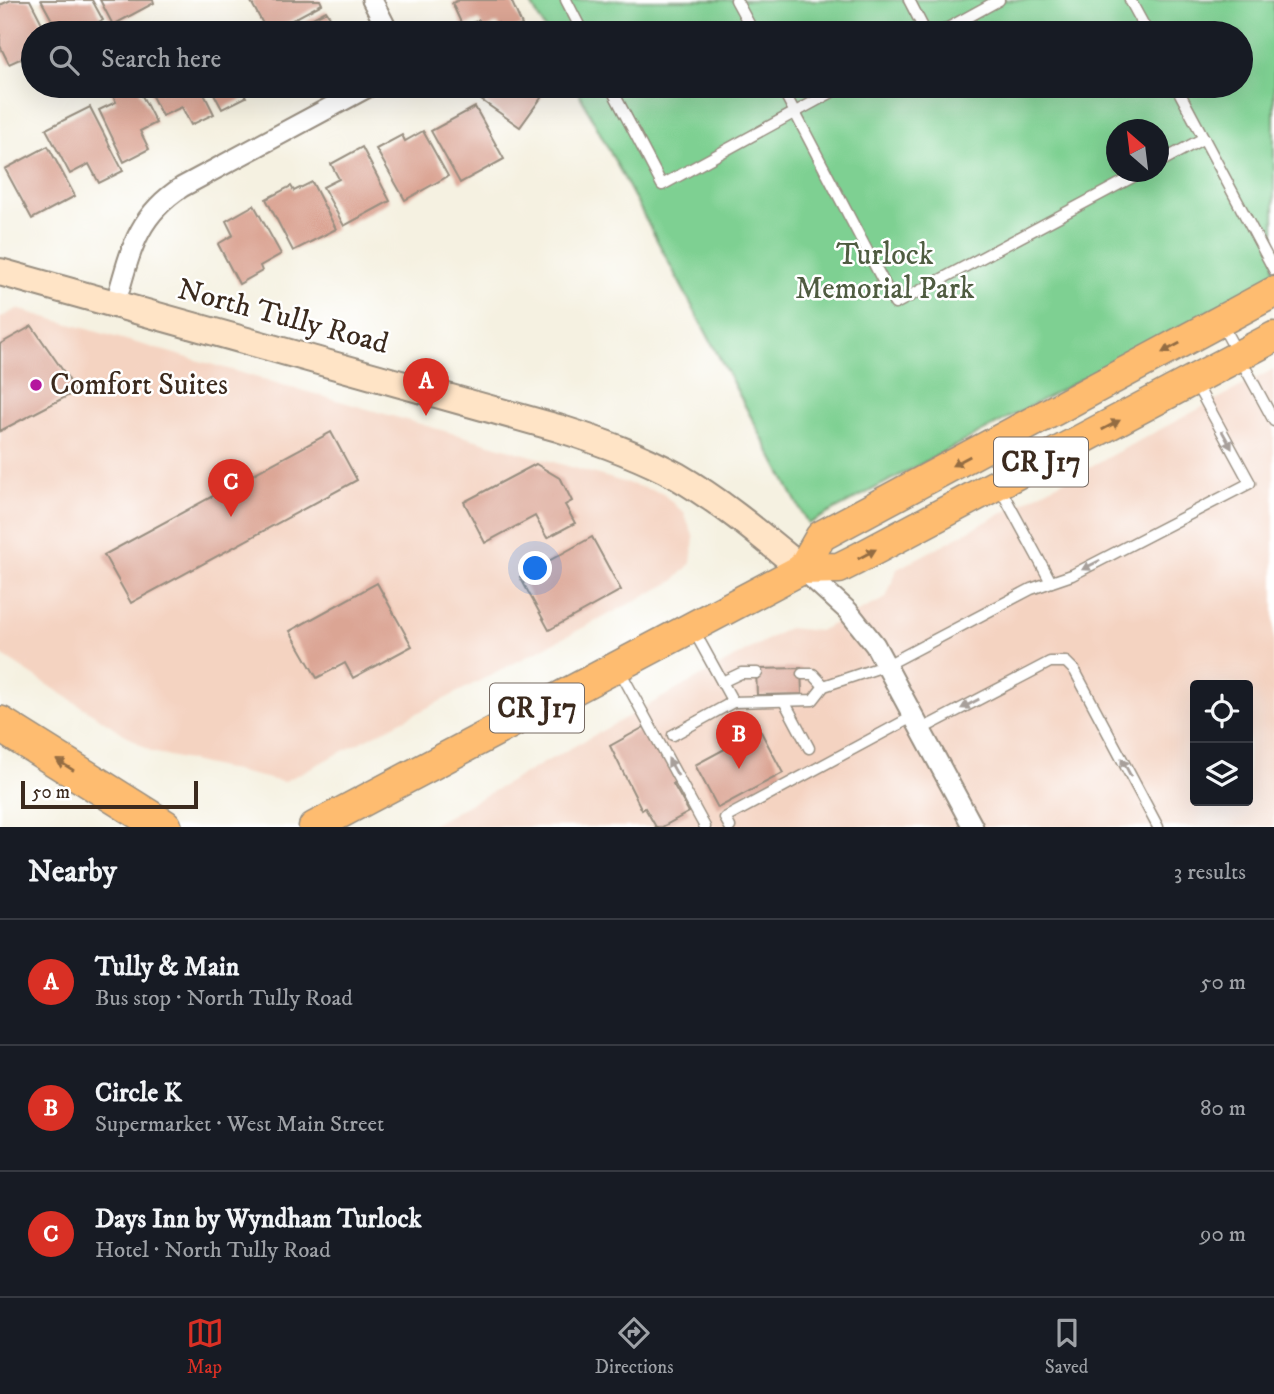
<!DOCTYPE html>
<html lang="en">
<head>
<meta charset="utf-8">
<style>
  body { margin:0; font-family:"IM FELL DW Pica",serif; background:#242831; color:#f1f3f6 }
  .controls { position:absolute; right:21px; bottom:21px; display:grid; overflow:hidden; border-radius:7px; box-shadow:0 7px 28px #0002 }
  .controls button { width:63px; height:63px; display:grid; place-items:center; padding:0; border:0; border-bottom:2px solid #363941; background:#171b24; color:#f1f3f6; font:35px sans-serif }
  .compass { position:absolute; left:1106px; top:119px; width:63px; height:63px; border-radius:50%; background:#171b24; box-shadow:0 7px 28px #0002; rotate:332deg }
  .scale { position:absolute; left:21px; bottom:18px; width:177px; box-sizing:border-box; padding-left:7px; border:4px solid #3b2a1e; border-top:0; font-size:19px; line-height:24px; white-space:nowrap; color:#3b2a1e; -webkit-text-stroke:5px #fff; paint-order:stroke }
  .you { position:absolute; left:536px; top:569px; width:24px; height:24px; margin:-18px; border:5px solid #fff; border-radius:50%; background:#1a73e8; box-shadow:0 0 0 10px #1a73e833 }
  .badge { display:grid; place-items:center; width:46px; height:46px; border-radius:50%; background:#d93025; color:#fff; font-size:23px; font-weight:700 }
  .pin { position:absolute; translate:-50% -58px; filter:drop-shadow(0 2px 4px #0008) }
  .pin::after { content:''; position:absolute; top:37px; width:24px; height:21px; background:inherit; clip-path:polygon(0 0,100% 0,50% 100%) }
  .list { margin:0; padding:0; list-style:none }
  h2 { display:flex; justify-content:space-between; align-items:center; height:91px; margin:0; padding:0 28px; font-size:30px }
  h2 small { font-size:23px; font-weight:400; color:#9ea1a6 }
  .list li { display:grid; grid-template-columns:46px 1fr auto; gap:21px; align-items:center; box-sizing:border-box; height:126px; padding:0 28px; border-top:2px solid #363941 }
  .list b { display:block; font-size:26px; white-space:nowrap }
  .list p { margin:0; font-size:23px; white-space:nowrap; color:#9ea1a6 }
  .list em { font-size:23px; font-style:normal; color:#9ea1a6 }
  .icon { flex:none; width:38px; height:38px; fill:none; stroke:currentColor; stroke-width:2; stroke-linecap:round; stroke-linejoin:round }
  .map { position:relative; flex:none; width:1274px; height:827px; overflow:hidden }
  .search { position:absolute; background:#171b24; box-shadow:0 7px 28px #0002; left:21px; right:21px; top:21px; height:77px; display:flex; align-items:center; gap:18px; box-sizing:border-box; padding:0 24px; border-radius:38px; color:#9ea1a6; font-size:26px }
  .sheet { height:469px; background:#171b24 }
  nav { display:flex; justify-content:space-around; align-items:center; box-sizing:border-box; height:98px; border-top:2px solid #363941; background:#171b24; font-size:19px; color:#9ea1a6 }
  nav a { display:grid; justify-items:center; gap:4px }
  nav .on { color:#d93025 }
  .map>svg:first-child { display:block }
  .built { fill:#f4d3c1; fill-rule:evenodd }
  .green { fill:#7ed092; stroke:#5c7d58; stroke-width:2; fill-rule:evenodd }
  .building { fill:#dba594 }
  .lines { fill:none; stroke-linecap:round; stroke-linejoin:round }
  .lane-casing { stroke:#988e80; stroke-width:13 }
  .street-casing { stroke:#988e80; stroke-width:23 }
  .secondary-casing { stroke:#988e80; stroke-width:30 }
  .primary-casing { stroke:#988e80; stroke-width:33 }
  .highway-casing { stroke:#988e80; stroke-width:38 }
  .lane { stroke:#fff; stroke-width:10 }
  .street { stroke:#fff; stroke-width:19 }
  .secondary { stroke:#ffe4c6; stroke-width:26 }
  .primary { stroke:#febc70; stroke-width:30 }
  .highway { stroke:#febc70; stroke-width:35 }
  .oneway { fill:#936c43 }
  .oneway2 { fill:#a79f9a }
  .poi-dot { fill:#b5179e; stroke:#fff; stroke-width:2.5 }
  .labels { text-anchor:middle; dominant-baseline:central; stroke-width:5; stroke-linejoin:round; paint-order:stroke }
  .shield { fill:#fff; stroke:#766a62; stroke-width:2 }
  .shield-label { font-size:28px; font-weight:bold; fill:#3b2a1e }
  .park-label { font-size:30px; fill:#4f5c41; stroke:#fff }
  .street-label { font-size:30px; fill:#3b2a1e; stroke:#fff }
  .poi-label { font-size:30px; fill:#3b2a1e; stroke:#fff; text-anchor:start }
</style>
</head>
<body>
<div class="map">
<svg width="1274" height="827" viewBox="0 0 1274 827">
  <rect width="100%" height="100%" fill="#fff"/>
  <filter id="ink" filterUnits="userSpaceOnUse"><feTurbulence type="fractalNoise" baseFrequency=".0143" numOctaves="2"/><feDisplacementMap in="SourceGraphic" scale="14" xChannelSelector="R" yChannelSelector="G"/><feConvolveMatrix kernelMatrix="1 2 1 2 8 2 1 2 1" color-interpolation-filters="sRGB"/></filter>
  <filter id="wash" filterUnits="userSpaceOnUse"><feTurbulence type="fractalNoise" baseFrequency=".00686" numOctaves="4" result="noise"/><feDisplacementMap in="SourceGraphic" scale="28" xChannelSelector="R" yChannelSelector="G"/><feGaussianBlur stdDeviation="1.57" result="paint"/><feColorMatrix in="noise" values="0 0 0 0 0 0 0 0 0 0 0 0 0 0 0 0 0 1.4 0 .05"/><feComposite in="paint" operator="in"/></filter>
  <g filter="url(#wash)">
    <rect width="100%" height="100%" fill="#f5f1e1"/>
    <g class="built">
      <path d="M17 309 662 493 684 513 694 538 691 563 674 581 283 782 152 752 0 654V318Z"/>
      <path d="M1274 369V827H428L788 628 819 631 886 598 897 569ZM1195 685H1248V801H1195Z"/>
    </g>
    <path class="green" d="M529 0H1274V277L808 524 575 86H1241V33H547ZM1116 130H1158V172H1116Z"/>
    <g id="blocks">
      <g class="building">
        <path d="M11 0H30L47 33H33V53L9 64 0 46V5Z"/>
        <path d="M41 0H92L103 20 78 33H59Z"/>
        <path d="M100 0H153L154 3 113 25Z"/>
        <path d="M250 0H320L322 4 268 33Z"/>
        <path d="M459 0H511L522 25 505 33H502L498 23 484 29 479 20 463 27 452 3Z"/>
        <path d="M326 11 341 33H284Z"/>
        <path d="M118 86H137L156 123 140 131 149 149 124 162 99 110 116 102 110 90Z"/>
        <path d="M147 86H200L214 114 191 125 182 107 162 116Z"/>
        <path d="M210 86H240L246 97 222 109Z"/>
        <path d="M477 86H538L546 91 520 127 471 93Z"/>
        <path d="M90 107 123 171 99 183 89 164 70 174 46 129Z"/>
        <path d="M475 107 504 159 460 183 431 131Z"/>
        <path d="M423 131 448 176 405 200 376 149 402 135 405 141Z"/>
        <path d="M48 146 75 196 32 219 5 169Z"/>
        <path d="M362 147 390 201 344 226 323 187 339 179 331 164Z"/>
        <path d="M312 182 336 229 293 251 266 199 291 186 294 191Z"/>
        <path d="M254 205 281 254 260 266 262 271 239 284 218 244 233 235 226 221Z"/>
        <path d="M32 326 68 378 75 392 0 431V344Z"/>
        <path d="M331 432 357 480 131 603 104 555Z"/>
        <path d="M536 464 561 479 572 501 565 505 575 523 547 538 535 516 485 543 464 502Z"/>
        <path d="M592 537 621 590 549 630 520 577Z"/>
        <path d="M377 583 412 646 353 678 345 663 317 678 290 631Z"/>
        <path d="M801 668 802 694 757 695 756 669Z"/>
        <path d="M646 726 677 782 673 784 689 812 662 827H656L645 808 642 810 610 746Z"/>
        <path d="M760 730 783 773 718 808 695 765Z"/>
      </g>
    </g>
  </g>
  <g filter="url(#ink)">
    <use href="#blocks" fill-opacity="0" stroke="#988e80" stroke-width="2"/>
    <g class="lines">
      <g class="lane-casing">
        <g id="lane">
          <path d="M566 0 583 33"/>
          <path d="M736 0 754 33"/>
          <path d="M909 0 926 33"/>
          <path d="M1130 0 1148 33"/>
          <path d="M939 33 999 0"/>
          <path d="M610 86 662 185 843 86"/>
          <path d="M781 86 895 304 1142 172"/>
          <path d="M1176 86 1274 270"/>
          <path d="M1158 163 1204 138"/>
          <path d="M1222 325 1274 421"/>
          <path d="M1000 488 1051 582"/>
          <path d="M620 671 705 827"/>
          <path d="M802 674H813L824 686"/>
          <path d="M722 682 741 673H757"/>
          <path d="M784 701 809 748"/>
          <path d="M733 702 813 700 824 686 887 665 1031 589 1072 575 1250 483 1196 384"/>
          <path d="M922 729 1050 662H1066L1075 671 1158 827"/>
          <path d="M673 735 733 702 694 631"/>
          <path d="M730 827 725 818 914 716"/>
        </g>
      </g>
      <g class="street-casing">
        <g id="street">
          <path d="M372 0 389 33"/>
          <path d="M115 305C130 255 135 217 182 187L370 86"/>
          <path d="M802 569 848 611 875 645 973 827"/>
        </g>
      </g>
      <g class="secondary-casing">
        <path id="secondary" d="M0 272 558 428C599 441 639 455 677 476 722 502 762 536 802 569"/>
      </g>
      <g class="primary-casing">
        <g id="primary">
          <path d="M802 569 821 536 1274 292"/>
          <path d="M314 827 802 569 839 568 857 559 1274 337"/>
        </g>
      </g>
      <g class="highway-casing">
        <path id="highway" d="M0 724 164 827"/>
      </g>
      <use href="#lane" class="lane"/>
      <use href="#street" class="street"/>
      <use href="#secondary" class="secondary"/>
      <use href="#primary" class="primary"/>
      <use href="#highway" class="highway"/>
    </g>
    <defs><path id="oneway-solid" d="M-6-.8H1V-3.2L6.5 0L1 3.2V.8H-6Z" transform="scale(1.75)"/></defs>
    <g class="oneway">
      <use href="#oneway-solid" transform="translate(1171 348) rotate(152)"/>
      <use href="#oneway-solid" transform="translate(1111 425) rotate(-28)"/>
      <use href="#oneway-solid" transform="translate(961 461) rotate(152)"/>
      <use href="#oneway-solid" transform="translate(867 554) rotate(-28)"/>
      <use href="#oneway-solid" transform="translate(65 765) rotate(-148)"/>
    </g>
    <g class="oneway2">
      <use href="#oneway-solid" transform="translate(1227 440) rotate(61)"/>
      <use href="#oneway-solid" transform="translate(1091 565) rotate(153)"/>
      <use href="#oneway-solid" transform="translate(970 704) rotate(152)"/>
      <use href="#oneway-solid" transform="translate(673 767) rotate(-119)"/>
      <use href="#oneway-solid" transform="translate(1126 767) rotate(-118)"/>
    </g>
  </g>
  <circle class="poi-dot" cx="36" cy="385" r="7"/>
  <g class="labels">
    <g class="shield">
      <rect x="994" y="437.5" width="94" height="49" rx="5"/>
      <rect x="490" y="683.5" width="94" height="49" rx="5"/>
    </g>
    <g class="shield-label">
      <text x="1041" y="462">CR J17</text>
      <text x="537" y="708">CR J17</text>
    </g>
    <g class="park-label">
      <text x="885" y="255">Turlock<tspan x="885" dy="34">Memorial Park</tspan></text>
    </g>
    <g class="street-label">
      <text transform="translate(283 317) rotate(15)">North Tully Road</text>
    </g>
    <g class="poi-label">
      <text x="50" y="385">Comfort Suites</text>
    </g>
  </g>
</svg>
<div class="controls">
<button><svg class="icon" aria-label="locate" viewBox="0 0 24 24"><circle cx="12" cy="12" r="6"/><path d="M12 2v4M12 18v4M2 12h4M18 12h4"/></svg></button>
<button><svg class="icon" aria-label="layers" viewBox="0 0 24 24"><path d="M12 4l9 5-9 5-9-5zM3 14l9 5 9-5"/></svg></button>
</div>
<svg class="compass" viewBox="-18 -18 36 36"><path d="M0-13l5 13h-10z" fill="#e53935"/><path d="M0 13l5-13h-10z" fill="#9ea1a6"/></svg>
<div class="scale">50 m</div>
<div class="you"></div>
<div class="pin badge" style="left:426px;top:416px">A</div>
<div class="pin badge" style="left:739px;top:769px">B</div>
<div class="pin badge" style="left:231px;top:517px">C</div>
<div class="search"><svg class="icon" aria-label="search" viewBox="0 0 24 24"><circle cx="10" cy="10" r="6"/><path d="M15 15l6 6"/></svg>Search here</div>
</div>
<section class="sheet">
<h2>Nearby<small>3 results</small></h2>
<ul class="list">
<li><span class="badge">A</span><div><b>Tully &amp; Main</b><p>Bus stop · North Tully Road</p></div><em>50 m</em></li>
<li><span class="badge">B</span><div><b>Circle K</b><p>Supermarket · West Main Street</p></div><em>80 m</em></li>
<li><span class="badge">C</span><div><b>Days Inn by Wyndham Turlock</b><p>Hotel · North Tully Road</p></div><em>90 m</em></li>
</ul>
</section>
<nav>
<a class="on"><svg class="icon" aria-label="map" viewBox="0 0 24 24"><path d="M3 6l6-2 6 2 6-2v14l-6 2-6-2-6 2zM9 4v14M15 6v14"/></svg>Map</a>
<a><svg class="icon" aria-label="directions" viewBox="0 0 24 24"><path d="M12 3l9 9-9 9-9-9zM9 14v-3h6M13 9l2 2-2 2"/></svg>Directions</a>
<a><svg class="icon" aria-label="saved" viewBox="0 0 24 24"><path d="M7 4h10v16l-5-4-5 4z"/></svg>Saved</a>
</nav>
</body>
</html>
